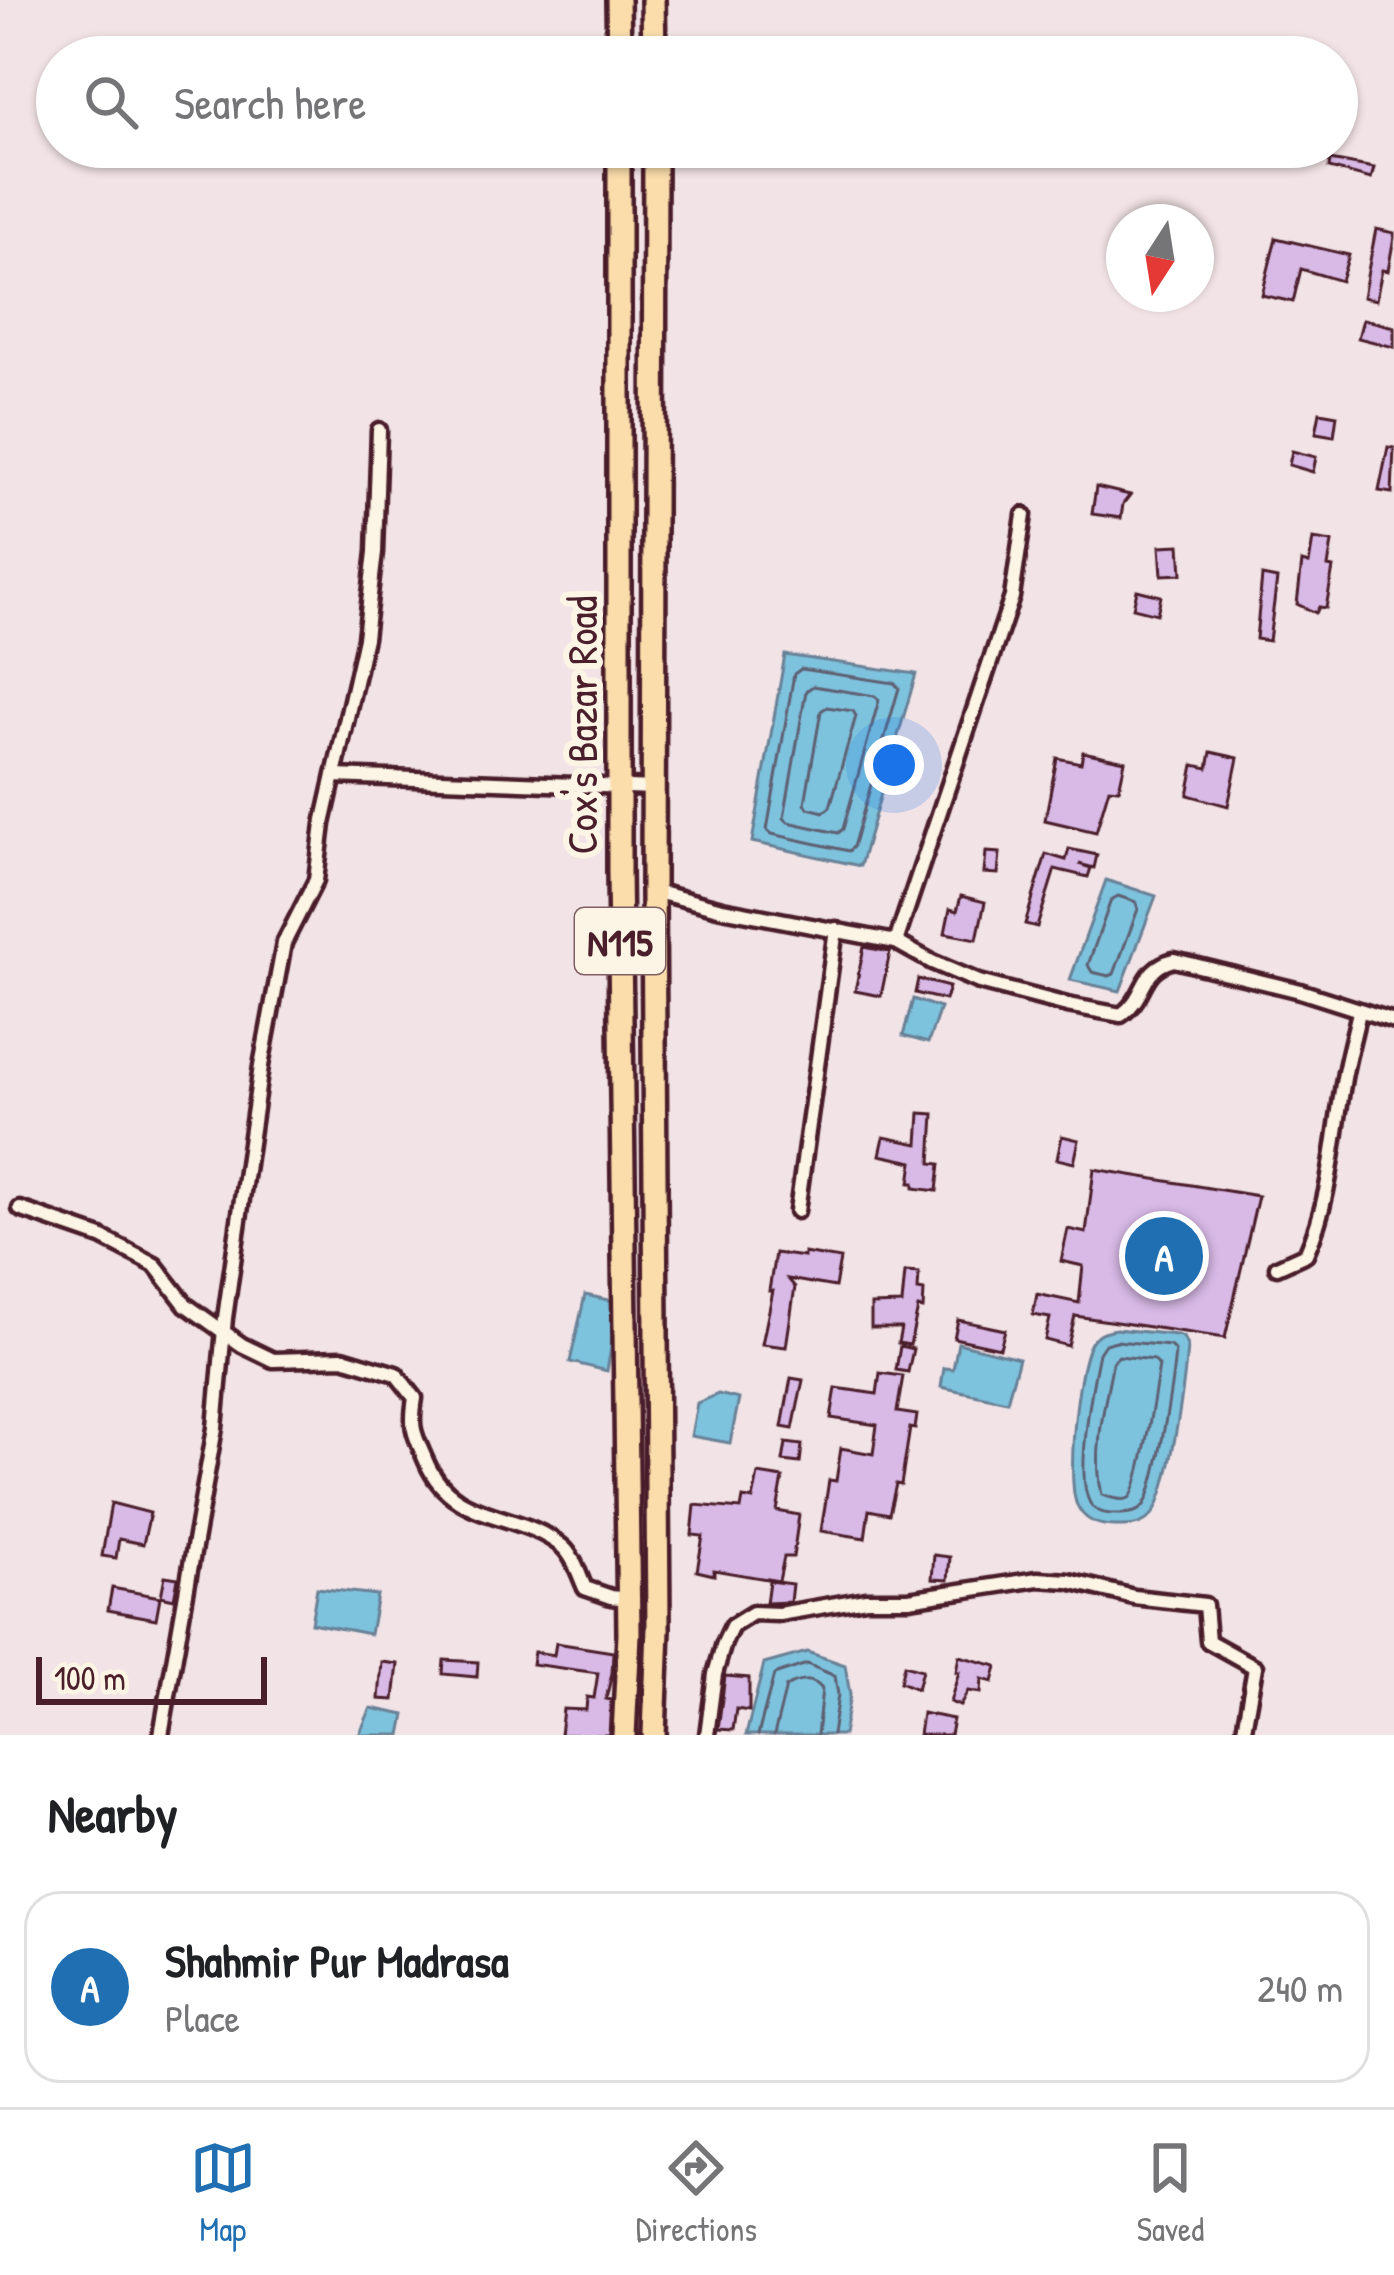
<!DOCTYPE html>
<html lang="en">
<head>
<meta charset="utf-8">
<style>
  body { margin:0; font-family:"Patrick Hand",sans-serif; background:#f6f6f6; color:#202124 }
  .compass { position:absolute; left:1106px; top:204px; width:108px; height:108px; border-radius:50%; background:#fff; box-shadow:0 3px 9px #0004; rotate:192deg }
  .scale { position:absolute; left:36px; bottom:30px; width:231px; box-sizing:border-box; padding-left:12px; border:6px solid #4a1f2b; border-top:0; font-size:33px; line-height:42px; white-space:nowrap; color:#4a1f2b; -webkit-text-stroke:9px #fcf5e5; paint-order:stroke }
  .you { position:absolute; left:894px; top:765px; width:42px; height:42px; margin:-30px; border:9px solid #fff; border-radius:50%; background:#1a73e8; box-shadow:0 0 0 18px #1a73e833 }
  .badge { display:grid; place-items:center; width:78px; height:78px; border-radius:50%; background:#1f6fb2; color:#fff; font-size:39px; font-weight:700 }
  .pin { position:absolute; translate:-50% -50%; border:6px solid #fff; box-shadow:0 3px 12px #0006 }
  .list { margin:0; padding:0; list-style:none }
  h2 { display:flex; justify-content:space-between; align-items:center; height:156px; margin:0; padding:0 48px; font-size:51px }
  h2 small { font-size:39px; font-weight:400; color:#757577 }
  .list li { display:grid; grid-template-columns:78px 1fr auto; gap:36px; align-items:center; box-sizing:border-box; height:192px; margin:0 24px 24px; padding:0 24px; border:3px solid #e0e0e0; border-radius:36px }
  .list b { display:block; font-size:45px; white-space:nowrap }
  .list p { margin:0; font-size:39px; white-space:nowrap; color:#757577 }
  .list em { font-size:39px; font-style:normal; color:#757577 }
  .icon { flex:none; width:66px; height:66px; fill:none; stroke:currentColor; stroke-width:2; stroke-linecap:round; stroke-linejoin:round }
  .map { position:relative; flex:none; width:1394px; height:1735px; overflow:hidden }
  .search { position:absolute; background:#fff; box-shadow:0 3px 9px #0004; left:36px; right:36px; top:36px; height:132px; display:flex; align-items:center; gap:30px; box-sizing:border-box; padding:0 42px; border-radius:66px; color:#757577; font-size:45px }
  .sheet { height:372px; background:#fff }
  nav { display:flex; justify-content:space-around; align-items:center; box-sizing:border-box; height:168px; border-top:3px solid #e0e0e0; background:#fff; font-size:33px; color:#757577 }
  nav a { display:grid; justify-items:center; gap:6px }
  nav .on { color:#1f6fb2 }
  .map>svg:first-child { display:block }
  .water { fill:#7dc3de; stroke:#698196; stroke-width:3 }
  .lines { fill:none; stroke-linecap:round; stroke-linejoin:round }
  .shore { stroke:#5e6173; stroke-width:3 }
  .building { fill:#d9bae7; stroke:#4a1f2b; stroke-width:3 }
  .street-casing { stroke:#4a1f2b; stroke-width:21 }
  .highway-casing { stroke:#4a1f2b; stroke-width:30 }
  .street { stroke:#fcf5e5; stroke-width:12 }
  .highway { stroke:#faddab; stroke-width:21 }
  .labels { text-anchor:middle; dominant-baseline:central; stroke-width:12; stroke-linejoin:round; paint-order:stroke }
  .shield { fill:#fcf5e5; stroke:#7f5f63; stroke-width:3 }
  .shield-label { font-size:39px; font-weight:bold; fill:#4a1f2b }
  .street-label { font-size:42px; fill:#4a1f2b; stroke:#fcf5e5 }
</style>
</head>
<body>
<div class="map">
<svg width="1394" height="1735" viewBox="0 0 1394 1735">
  <rect width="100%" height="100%" fill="#f2e3e6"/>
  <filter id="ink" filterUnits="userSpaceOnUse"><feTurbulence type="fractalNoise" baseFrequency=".00833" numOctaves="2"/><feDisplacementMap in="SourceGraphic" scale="24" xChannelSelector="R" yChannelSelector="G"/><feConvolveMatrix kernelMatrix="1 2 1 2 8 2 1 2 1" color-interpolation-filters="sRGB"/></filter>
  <g filter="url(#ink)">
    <g class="water">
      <path d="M785 655 916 674 860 866 752 842Z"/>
      <path d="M1106 880 1156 896 1120 991 1070 980Z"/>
      <path d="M913 999 940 1008 928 1043 903 1036Z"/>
      <path d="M585 1295 614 1301 613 1336 607 1371 570 1362Z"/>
      <path d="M1116 1329 1177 1335 1183 1337 1187 1346C1185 1377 1170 1498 1150 1517 1140 1527 1127 1526 1115 1526 1099 1526 1084 1521 1077 1505 1066 1482 1077 1362 1092 1341 1098 1332 1105 1331 1116 1329Z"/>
      <path d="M958 1343 1019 1358 1007 1401 941 1387 944 1368 953 1369Z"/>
      <path d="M718 1394 739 1399 730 1443 691 1436 697 1403Z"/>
      <path d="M317 1588 377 1595 370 1634 311 1623Z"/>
      <path d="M807 1652 845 1665 850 1695 843 1735H746L764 1664Z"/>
      <path d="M371 1708 405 1715 401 1735H359Z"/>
    </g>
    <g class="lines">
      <g class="shore">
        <path d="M801 669 894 683 899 688 853 847 849 851 772 834 767 830 794 674Z"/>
        <path d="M813 686 875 696 879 700 843 829 838 833 788 822 784 818 806 691Z"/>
        <path d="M827 707 853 711 856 716 830 807 824 812 808 808 805 803 821 711Z"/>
        <path d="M1118 896 1136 902 1138 909 1114 974 1109 976 1092 972 1088 965 1111 900Z"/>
        <path d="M1116 1341 1170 1346 1175 1351C1173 1378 1157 1487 1144 1505 1137 1514 1129 1513 1119 1514 1109 1514 1100 1514 1093 1507 1072 1487 1093 1382 1099 1353L1105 1344Z"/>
        <path d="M1119 1356 1154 1360 1159 1366C1156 1384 1140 1492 1129 1498 1122 1502 1108 1497 1102 1495 1092 1453 1105 1403 1113 1361Z"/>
        <path d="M758 1735 774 1675 807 1664 835 1676 838 1695 832 1735"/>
        <path d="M774 1735 786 1687C797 1680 813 1677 822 1689L817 1735"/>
      </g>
    </g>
    <g class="building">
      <path d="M1330 160 1374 168 1371 179 1329 168Z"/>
      <path d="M1376 229 1394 233V237L1388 271 1382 270 1376 300 1363 297Z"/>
      <path d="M1276 238 1349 255 1341 281 1301 269 1293 302 1262 295Z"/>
      <path d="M1363 319 1394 327V347L1358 338Z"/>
      <path d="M1320 412 1337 415 1334 436 1316 433Z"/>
      <path d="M1388 447 1394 448 1392 493 1379 491Z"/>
      <path d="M1292 451 1316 457 1313 472 1289 465Z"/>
      <path d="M1096 487 1130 495 1123 504 1121 518 1092 514Z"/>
      <path d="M1313 539 1332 542 1328 567 1333 568 1326 608 1319 607 1316 613 1297 604 1302 562 1309 564Z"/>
      <path d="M1180 545 1182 574 1162 575 1160 546Z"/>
      <path d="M1262 576 1277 579 1269 641 1256 639Z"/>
      <path d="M1137 590 1161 596 1157 614 1133 608Z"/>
      <path d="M1083 752 1125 761 1119 789 1109 788 1096 832 1045 820 1057 758 1081 763Z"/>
      <path d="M1211 752 1238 758 1228 806 1188 795 1194 765 1208 768Z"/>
      <path d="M1069 849 1097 855 1094 868 1079 864 1091 868 1088 877 1055 869 1037 927 1025 924 1046 854 1066 860Z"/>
      <path d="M986 852 1000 853 998 874 984 873Z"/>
      <path d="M961 896 985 902 977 939 945 933 950 909 957 911Z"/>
      <path d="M864 947 890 952 881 996 855 991Z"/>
      <path d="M918 979 949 987 945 1000 915 993Z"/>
      <path d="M920 1113 934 1114 931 1163 940 1164 937 1191 914 1188V1183H910L913 1162 880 1155 884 1137 918 1144Z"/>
      <path d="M1062 1136 1079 1140 1074 1163 1057 1159Z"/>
      <path d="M1094 1169 1258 1196 1225 1338 1075 1316 1068 1346 1045 1340 1050 1318 1033 1315 1037 1294 1079 1303 1083 1266 1061 1261 1068 1229 1086 1233Z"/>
      <path d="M775 1253 804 1257V1253L840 1259 835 1287 788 1279 795 1287 786 1347 762 1344 773 1291H769Z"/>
      <path d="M905 1272 919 1273 918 1290 924 1291 923 1309 918 1308 910 1345 898 1343 901 1328H871V1305L902 1304Z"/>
      <path d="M958 1320 1005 1330 1000 1348 954 1338Z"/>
      <path d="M900 1346 913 1349 908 1372 896 1370Z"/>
      <path d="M880 1373 903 1376 897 1412 917 1415 915 1429 910 1428 901 1485 896 1484 889 1514 869 1510 865 1538 821 1531 829 1480 836 1481 841 1448 873 1454 877 1425 831 1418 836 1388 877 1394Z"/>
      <path d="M791 1378 803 1380 793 1429 782 1427Z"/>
      <path d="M786 1443 802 1445 800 1463 783 1461Z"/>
      <path d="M758 1474 783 1478 777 1511 799 1515 793 1557H784L779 1581 714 1570V1575L697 1571 703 1536 692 1535 695 1505 741 1509 743 1498 753 1500Z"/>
      <path d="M111 1503 150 1513 143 1544 119 1539 116 1558 102 1556Z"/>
      <path d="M934 1555 950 1557 948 1580 932 1579Z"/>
      <path d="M165 1576 178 1578 174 1599 161 1596Z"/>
      <path d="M769 1581 792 1584 790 1602 766 1603Z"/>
      <path d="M112 1588 160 1597 156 1619 108 1610Z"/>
      <path d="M556 1643 613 1652 612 1673 606 1699 611 1700 609 1735H560L563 1709 586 1710 587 1697 594 1698 598 1673 532 1664 534 1652 554 1655Z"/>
      <path d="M959 1656 997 1666 993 1682 982 1679 981 1693 968 1691 960 1706 950 1702 959 1672H956Z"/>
      <path d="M444 1660 478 1662 477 1677 443 1674Z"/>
      <path d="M382 1662 398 1664 394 1700 379 1699Z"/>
      <path d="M904 1665 922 1670 917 1689 900 1682Z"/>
      <path d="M725 1676 749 1678V1711L736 1709 733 1730 718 1729Z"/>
      <path d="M922 1713 953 1719 950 1735H919Z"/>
    </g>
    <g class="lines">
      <g class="street-casing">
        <g id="street">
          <path d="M334 776 654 788"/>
          <path d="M653 891 722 909 896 942 932 962 979 982 1067 1005 1121 1015C1148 996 1139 969 1174 960L1300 991 1394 1021"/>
          <path d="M896 942 1012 597 1024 515"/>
          <path d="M20 1209 101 1237 155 1265 186 1305 242 1345 273 1360 343 1358 396 1374 415 1398C410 1429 414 1433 426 1461 452 1524 517 1509 563 1547 574 1557 579 1575 585 1588L611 1597 628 1599"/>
          <path d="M797 1211 836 929"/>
          <path d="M1277 1267 1306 1254C1331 1199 1334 1137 1344 1078 1348 1056 1354 1034 1359 1012"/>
          <path d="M161 1735 215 1428 225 1318 261 1066 284 943 316 880 323 824 365 638 375 552 379 430"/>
          <path d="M707 1735 715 1674 724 1643 732 1626 753 1613 779 1614 866 1599H909L1038 1579 1069 1581 1134 1597 1205 1605 1208 1641 1255 1667 1243 1735"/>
        </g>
      </g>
      <g class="highway-casing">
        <g id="highway">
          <path d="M618 0 619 57"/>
          <path d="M653 0 654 57"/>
          <path d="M619 147V870L629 1634 624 1735"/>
          <path d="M654 1735 658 1629 653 891 655 147"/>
        </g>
      </g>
      <use href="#street" class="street"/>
      <use href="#highway" class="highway"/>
    </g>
  </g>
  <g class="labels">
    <rect class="shield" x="575" y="908" width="90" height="66" rx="9"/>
    <g class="shield-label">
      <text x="620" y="941">N115</text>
    </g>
    <g class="street-label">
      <text transform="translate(581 725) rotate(-90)">Cox's Bazar Road</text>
    </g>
  </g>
</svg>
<svg class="compass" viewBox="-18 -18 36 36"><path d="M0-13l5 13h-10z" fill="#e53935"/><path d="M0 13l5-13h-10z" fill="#757577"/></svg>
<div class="scale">100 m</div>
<div class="you"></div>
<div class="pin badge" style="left:1164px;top:1256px">A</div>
<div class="search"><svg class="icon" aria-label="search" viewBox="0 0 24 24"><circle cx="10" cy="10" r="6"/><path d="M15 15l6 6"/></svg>Search here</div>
</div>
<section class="sheet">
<h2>Nearby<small></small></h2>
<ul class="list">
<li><span class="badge">A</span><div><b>Shahmir Pur Madrasa</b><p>Place</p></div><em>240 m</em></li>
</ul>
</section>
<nav>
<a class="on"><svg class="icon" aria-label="map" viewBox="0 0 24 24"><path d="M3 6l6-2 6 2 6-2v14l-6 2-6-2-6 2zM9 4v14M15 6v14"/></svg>Map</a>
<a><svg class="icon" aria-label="directions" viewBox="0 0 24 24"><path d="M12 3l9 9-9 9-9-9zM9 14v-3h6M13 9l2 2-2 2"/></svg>Directions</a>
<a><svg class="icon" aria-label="saved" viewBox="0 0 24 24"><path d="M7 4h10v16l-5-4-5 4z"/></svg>Saved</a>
</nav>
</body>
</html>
